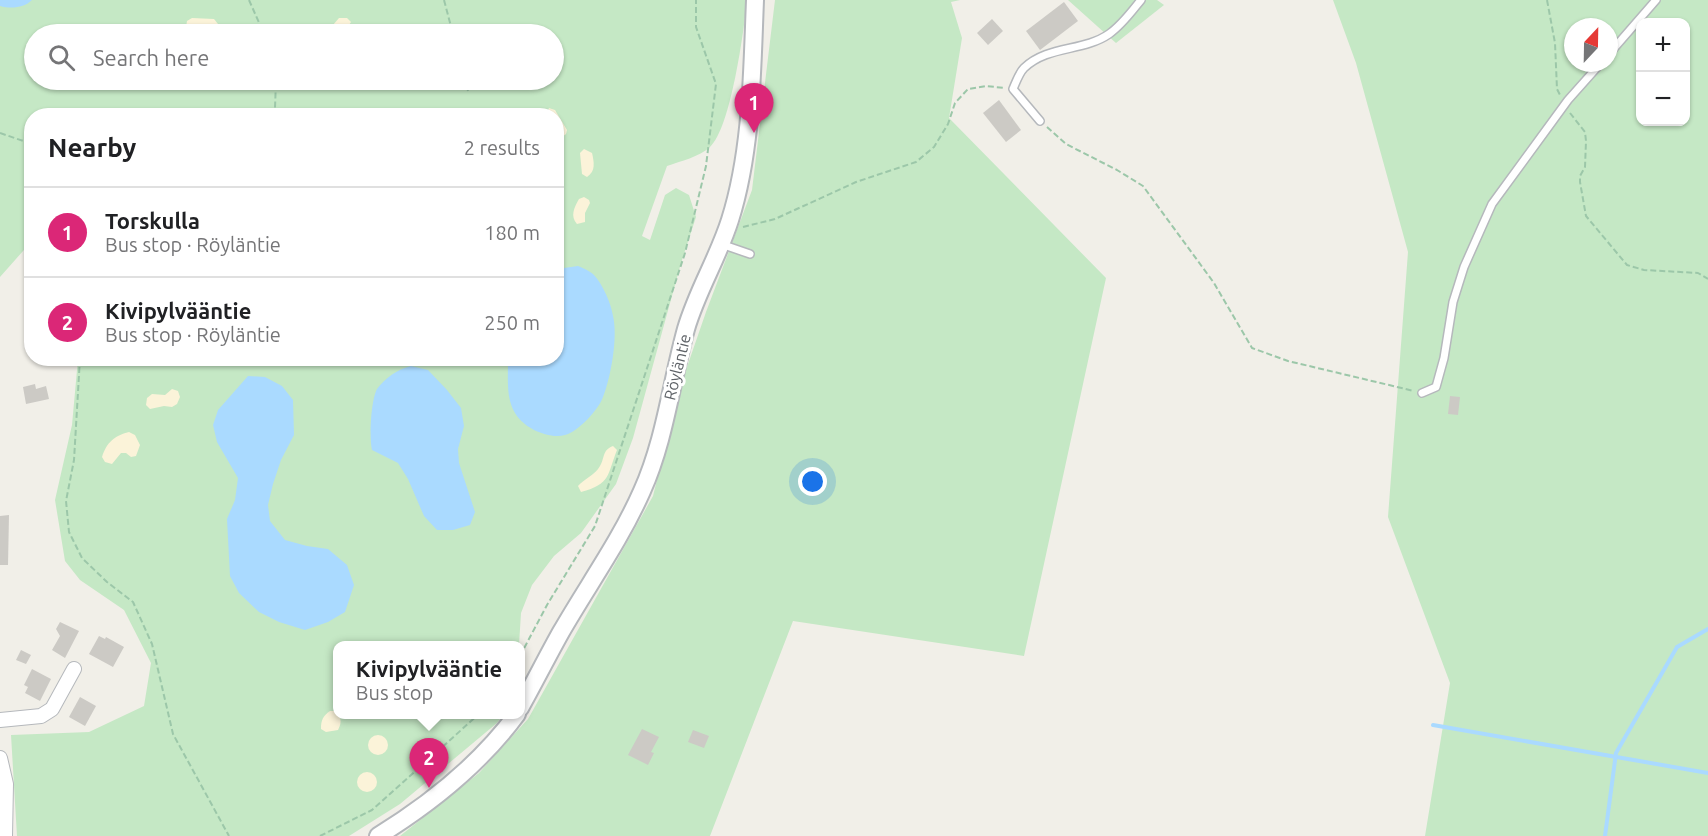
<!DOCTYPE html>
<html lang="en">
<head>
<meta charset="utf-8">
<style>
  body { margin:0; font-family:Ubuntu,sans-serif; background:#f2f2f2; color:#202124 }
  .controls { position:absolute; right:18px; top:18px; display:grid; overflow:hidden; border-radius:12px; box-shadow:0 2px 4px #0004 }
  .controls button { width:54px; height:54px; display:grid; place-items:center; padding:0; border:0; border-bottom:2px solid #e0e0e0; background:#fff; color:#202124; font:30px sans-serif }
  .compass { position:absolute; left:1564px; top:18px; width:54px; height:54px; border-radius:50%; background:#fff; box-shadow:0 2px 4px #0004; rotate:22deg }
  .you { position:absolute; left:813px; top:482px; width:21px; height:21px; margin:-15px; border:4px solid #fff; border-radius:50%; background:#1a73e8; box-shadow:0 0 0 9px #1a73e833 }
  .badge { display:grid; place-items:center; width:39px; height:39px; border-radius:50%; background:#db2777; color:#fff; font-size:20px; font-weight:700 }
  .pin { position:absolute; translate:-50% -50px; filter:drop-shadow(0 2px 3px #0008) }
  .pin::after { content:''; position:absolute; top:32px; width:21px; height:18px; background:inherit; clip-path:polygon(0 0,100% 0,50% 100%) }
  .popup { position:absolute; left:333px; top:641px; width:192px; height:78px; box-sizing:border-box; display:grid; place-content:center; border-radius:12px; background:#fff; filter:drop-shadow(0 2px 4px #0005); font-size:20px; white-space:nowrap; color:#757577 }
  .popup b { font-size:22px; color:#202124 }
  .popup::after { content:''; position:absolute; left:50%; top:100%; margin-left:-12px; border:12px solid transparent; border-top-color:#fff }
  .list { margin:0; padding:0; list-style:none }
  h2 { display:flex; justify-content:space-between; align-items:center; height:78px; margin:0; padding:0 24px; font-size:26px }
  h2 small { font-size:20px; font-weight:400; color:#757577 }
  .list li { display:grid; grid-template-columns:39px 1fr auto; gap:18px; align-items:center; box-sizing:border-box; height:90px; padding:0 24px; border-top:2px solid #e0e0e0 }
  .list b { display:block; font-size:22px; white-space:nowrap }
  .list p { margin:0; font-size:20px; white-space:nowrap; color:#757577 }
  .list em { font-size:20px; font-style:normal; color:#757577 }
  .icon { flex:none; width:33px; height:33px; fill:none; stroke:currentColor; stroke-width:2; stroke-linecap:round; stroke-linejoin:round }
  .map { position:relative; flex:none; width:1708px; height:836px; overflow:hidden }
  .search { position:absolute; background:#fff; box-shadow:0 2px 4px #0004; left:24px; top:24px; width:540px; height:66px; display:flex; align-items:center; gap:15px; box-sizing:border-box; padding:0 21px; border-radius:33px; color:#757577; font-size:22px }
  .panel { position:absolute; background:#fff; box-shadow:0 2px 4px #0004; left:24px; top:108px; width:540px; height:258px; border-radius:24px }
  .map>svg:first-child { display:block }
  .green { fill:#c5e8c5; fill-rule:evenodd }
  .sand { fill:#fbf3d9 }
  .water { fill:#aadaff }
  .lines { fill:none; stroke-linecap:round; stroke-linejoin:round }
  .stream { stroke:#aadaff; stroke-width:4 }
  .building { fill:#cccac5 }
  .service-casing { stroke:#b5b8bc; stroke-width:10 }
  .minor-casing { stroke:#b5b8bc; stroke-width:16 }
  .tertiary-casing { stroke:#b5b8bc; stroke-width:20 }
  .path { stroke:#9cc7a9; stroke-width:2; stroke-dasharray:6 3; stroke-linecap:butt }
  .service { stroke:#fff; stroke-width:7 }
  .minor { stroke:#fff; stroke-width:14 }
  .tertiary { stroke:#fff; stroke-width:16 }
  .labels { text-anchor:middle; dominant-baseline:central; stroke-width:6; stroke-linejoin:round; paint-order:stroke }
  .street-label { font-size:16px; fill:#5f6368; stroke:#fff }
</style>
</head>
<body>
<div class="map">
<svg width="1708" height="836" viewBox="0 0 1708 836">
  <rect width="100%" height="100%" fill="#f1efe8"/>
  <g class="green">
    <path d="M0 0H747C744 30 731 128 710 147 699 157 681 161 667 166L642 236 650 240 665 195 676 188 689 195 696 217 681 263 633 438 616 484 581 533 554 556 532 585 521 613 519 645 338 646V714L503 715 497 723 400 804 349 836H17L11 735 89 732 144 706 151 663 124 610 80 580 65 561 55 500 72 425 78 359 556 358V116H32L31 242 0 277ZM34 34H554V80H34Z"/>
    <path d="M775 0H960L951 2 962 38 949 118 1106 278 1024 656 793 621 710 836H400L479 773 528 719 653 496 679 390 706 312 752 190Z"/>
    <path d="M1068 0H1157L1164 5 1116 43Z"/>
    <path d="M1333 0H1708V836H1425L1450 683 1388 517 1408 252 1356 63ZM1640 22H1686V122H1640ZM1573 27H1609V63H1573Z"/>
  </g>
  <g class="sand">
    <path d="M192 18 214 19 218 24 216 29 191 31 186 27 187 21Z"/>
    <path d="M339 18H347L351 22 343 34H332L333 25Z"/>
    <path d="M549 108 555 110 567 130 566 134 562 137 557 136 556 116 546 115Z"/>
    <path d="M584 149 592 153C594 162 596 171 587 177L582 174 580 153Z"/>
    <path d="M584 197 589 200 590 203 585 213V222L577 224C570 216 574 208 579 199Z"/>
    <path d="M172 389 178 391 180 397 177 404 172 407 164 406 150 409 146 405 147 398 152 394 165 395Z"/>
    <path d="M129 432 135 435 140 445 136 456 131 457 126 453H121L112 464 105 462 102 457C107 442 114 436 129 432Z"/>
    <path d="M613 446 617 450C607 475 611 484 581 492L578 486C584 479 595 475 600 466 605 458 602 450 613 446Z"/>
    <path d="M330 711H336C340 717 343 721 338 730L326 732 321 729C321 720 323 716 330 711Z"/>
    <circle cx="378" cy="745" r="10"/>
    <circle cx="367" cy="782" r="10"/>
  </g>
  <g class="water">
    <path d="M0 0H32C24 8 11 9 0 6Z"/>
    <path d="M578 266C583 268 590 271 594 275 603 285 611 303 613 316 618 337 611 377 603 397 599 409 578 432 565 435 555 438 543 434 534 430 504 414 508 389 508 359L556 358 557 269Z"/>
    <path d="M411 366 428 370 447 390 461 408 464 426 458 449 459 463 475 512 470 525 453 530H437L424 516 408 479 398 463 372 450C369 438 371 400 377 389 385 378 398 369 411 366Z"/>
    <path d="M248 376 265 377 282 386 293 400 294 435 281 460 273 484 268 505 270 521 285 540 307 546 328 549 347 565 354 585 345 612 328 622 305 630 279 622 259 612 239 593 230 576 227 519 235 500 238 478 217 442 213 425 218 410Z"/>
  </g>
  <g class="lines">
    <g class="stream">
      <path d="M1433 725 1708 773"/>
      <path d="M1605 836 1616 753 1677 647 1708 629"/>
    </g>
  </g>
  <g class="building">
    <path d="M1064 2 1078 21 1040 50 1026 31Z"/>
    <path d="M992 19 1003 31 988 45 977 33Z"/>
    <path d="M999 100 1021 130 1006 142 983 113Z"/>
    <path d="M35 384 36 389 46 386 49 399 26 404 23 387Z"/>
    <path d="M1450 396 1460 397 1458 415 1448 414Z"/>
    <path d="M9 515 8 565H0V516Z"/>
    <path d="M60 622 79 631 65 658 52 650 60 636 56 629Z"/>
    <path d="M99 636 105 639 106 637 124 647 113 667 89 654Z"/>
    <path d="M21 650 31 655 26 664 16 660Z"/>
    <path d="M32 669 51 679 40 701 25 693 28 687 24 685Z"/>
    <path d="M80 697 96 706 85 726 69 717Z"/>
    <path d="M642 729 659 737 651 752 654 753 648 765 628 755Z"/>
    <path d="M693 730 709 736 704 748 688 742Z"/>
  </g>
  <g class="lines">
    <g class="service-casing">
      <g id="service">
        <path d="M1609 54 1656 0"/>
        <path d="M1040 121 1013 89C1016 82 1019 73 1024 68 1048 45 1083 52 1109 34 1122 25 1132 11 1141 0"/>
        <path d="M721 244 750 254"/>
        <path d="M1422 393 1436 387 1444 358 1453 302 1464 267 1492 204 1568 100 1601 63"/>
      </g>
    </g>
    <g class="minor-casing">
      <g id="minor">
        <path d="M0 720 41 716 52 709 74 669"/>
        <path d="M0 758 6 784 5 836"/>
      </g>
    </g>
    <g class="tertiary-casing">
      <g id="tertiary">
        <path d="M520 708C534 683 547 657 561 632 588 585 620 541 642 491 665 440 671 383 686 329 697 291 718 258 730 220 752 150 752 73 755 0"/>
        <path d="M378 836C430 804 481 763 517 714"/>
      </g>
    </g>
    <g class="path">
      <path d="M249 0 264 34"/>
      <path d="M444 0 453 34"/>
      <path d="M1547 0 1555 43 1557 89 1560 95"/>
      <path d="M465 80 468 91"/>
      <path d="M1570 113 1585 132 1586 141 1585 167 1580 176V182L1586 216 1627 265 1644 270 1698 273 1708 279"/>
      <path d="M272 116 275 108 276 80"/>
      <path d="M1047 127 1066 144 1117 170 1143 186 1214 283 1252 348 1288 361 1414 391"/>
      <path d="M0 133 32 144"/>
      <path d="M743 227 775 219 856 182 916 162 934 147 948 124 955 103 968 89 986 86 1005 88"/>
      <path d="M80 358 74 460 66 501 69 532 82 558 107 582 133 602 152 644 173 734 229 836"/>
      <path d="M520 656 547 605 595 526 685 253 706 166 716 84 696 27V0"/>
      <path d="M320 836 372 810 479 714"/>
    </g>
    <use href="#service" class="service"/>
    <use href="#minor" class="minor"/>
    <use href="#tertiary" class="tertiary"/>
  </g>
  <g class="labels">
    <g class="street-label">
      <text transform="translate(677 367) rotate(-76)">Röyläntie</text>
    </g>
  </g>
</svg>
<div class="controls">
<button>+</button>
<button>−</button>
</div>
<svg class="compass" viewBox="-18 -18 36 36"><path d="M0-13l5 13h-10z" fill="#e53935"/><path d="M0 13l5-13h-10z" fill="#757577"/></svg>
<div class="you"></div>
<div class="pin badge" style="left:754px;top:133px">1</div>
<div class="pin badge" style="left:429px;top:788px">2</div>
<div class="popup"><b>Kivipylvääntie</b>Bus stop</div>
<div class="search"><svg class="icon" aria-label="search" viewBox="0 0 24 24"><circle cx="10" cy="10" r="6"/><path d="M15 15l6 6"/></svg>Search here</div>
<section class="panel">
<h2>Nearby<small>2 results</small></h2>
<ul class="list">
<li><span class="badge">1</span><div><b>Torskulla</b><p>Bus stop · Röyläntie</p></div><em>180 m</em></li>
<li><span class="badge">2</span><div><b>Kivipylvääntie</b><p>Bus stop · Röyläntie</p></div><em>250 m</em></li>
</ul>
</section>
</div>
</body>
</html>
